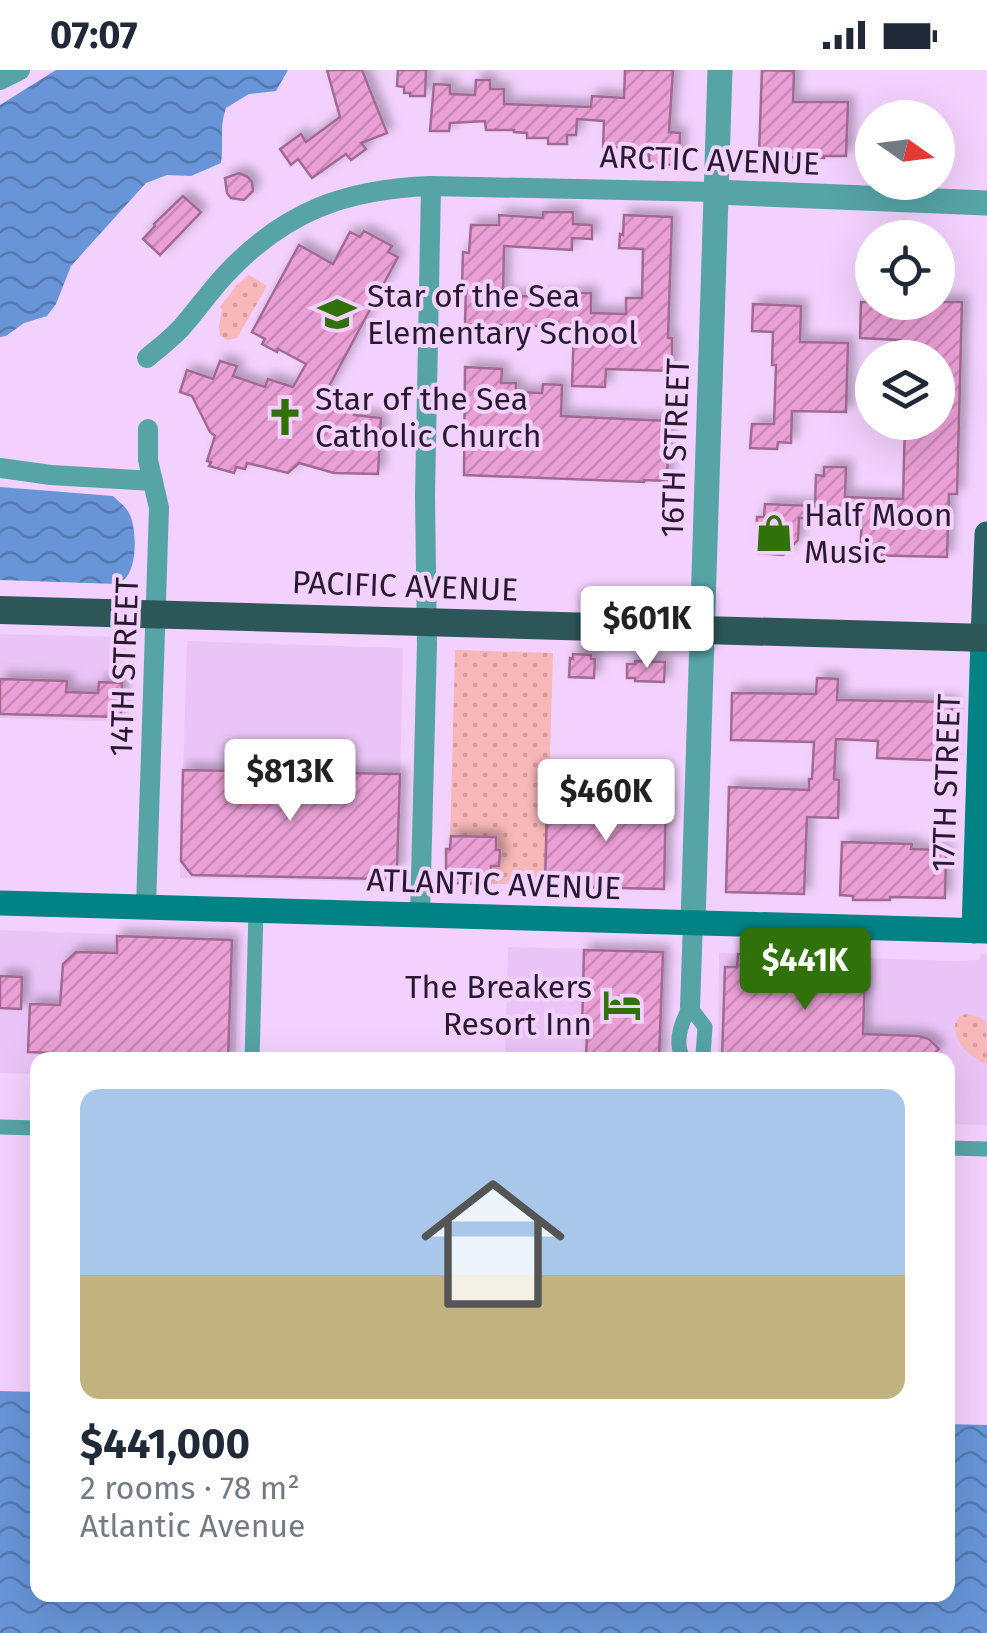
<!DOCTYPE html>
<html lang="en">
<head>
<meta charset="utf-8">
<style>
  :root { --surface:#fff; --page:#f6f6f7; --text:#1f2937; --muted:#747a83; --accent:#307109 }
  body { margin:0; font-family:"Fira Sans",sans-serif; background:var(--page); color:var(--text); height:100vh; display:flex; flex-direction:column; font-size:38px; white-space:nowrap }
  * { box-sizing:border-box; margin:0 }
  p { font-size:32px; color:var(--muted) }
  .icon { flex:none; width:55px; height:55px; fill:none; stroke:currentColor; stroke-width:2; stroke-linecap:round; stroke-linejoin:round }
  .map { position:relative; flex:1; overflow:hidden }
  .side { position:absolute; left:30px; top:982px; width:925px; height:550px; display:flex; flex-direction:column; background:var(--surface); border-radius:20px; box-shadow:0 10px 40px #0002 }
  .side>* { flex:none }
  .needle { width:65px; rotate:104deg }
  .fabs { position:absolute; left:855px; top:30px; display:grid; gap:20px }
  .fabs a { display:grid; place-items:center; width:100px; height:100px; border-radius:50%; background:var(--surface); box-shadow:0 10px 40px #0002; font-size:50px }
  .price { position:absolute; translate:-50% -85px; padding:0 22px; border-radius:10px; background:#fff; color:#222; font-size:32px; line-height:65px; filter:drop-shadow(0 2px 5px #0008) }
  .price::after { content:''; position:absolute; left:50%; top:60px; width:30px; height:22px; margin-left:-15px; background:inherit; clip-path:polygon(0 0,100% 0,50% 100%) }
  .price.selected { background:var(--accent); color:#fff }
  ul { padding:0; list-style:none }
  li { display:grid; align-content:center; gap:20px; height:530px; padding:0 50px }
  li span { display:grid; place-items:center; height:310px; border-radius:20px; color:#555 }
  li>.icon { margin-inline-start:auto }
  span .icon { width:180px; height:180px; fill:#fffc; stroke-width:1 }
  li b { font-size:42px }
  .status { display:flex; justify-content:space-between; align-items:center; height:70px; padding:0 50px; background:var(--surface); direction:ltr }
  .status svg { height:28px; fill:currentColor }
  .map>svg:first-child { display:block }
  .built { fill:#eac4f6 }
  .grass { fill:url(#grass-dots) }
  .water { fill:url(#water-waves) }
  .building { fill:url(#building-hatch); stroke:#a26b93; stroke-width:2.5; filter:url(#shadow) }
  .lines { fill:none; stroke-linecap:round; stroke-linejoin:round }
  .pedestrian { stroke:#56a4a6; stroke-width:15 }
  .minor { stroke:#56a4a6; stroke-width:20 }
  .tertiary { stroke:#56a4a6; stroke-width:25 }
  .secondary { stroke:#018285; stroke-width:25 }
  .primary { stroke:#2b6364; stroke-width:25 }
  .trunk { stroke:#2c5657; stroke-width:28 }
  .labels { text-anchor:middle; stroke-width:8; stroke-linejoin:round; paint-order:stroke }
  .street-label { font-size:32px; fill:#29192e; stroke:#f3d1fe }
  .poi-label { font-size:32px; fill:#29192e; stroke:#f3d1fe; text-anchor:start }
</style>
</head>
<body>
<div class="status"><b>07:07</b><svg viewBox="0 0 49 12"><path d="M0 12V9h3v3zM5 12V6h3v6zM10 12V3h3v9zM15 12V0h3v12zM26 1h20v11H26zM47 4h2v5h-2z"/></svg></div>
<div class="map">
<svg width="987" height="1563" viewBox="0 0 987 1563">
  <defs>
    <pattern id="grass-dots" width="8" height="8" patternUnits="userSpaceOnUse" patternTransform="scale(2.5)"><rect width="8" height="8" fill="#f8b7b8"/><path d="M2 2h.1M6 6h.1" fill="none" stroke="#d59d9e" stroke-width="1.8" stroke-linecap="round"/></pattern>
    <pattern id="water-waves" width="16" height="10" patternUnits="userSpaceOnUse" patternTransform="scale(2.5)"><rect width="16" height="10" fill="#6795d8"/><path d="M0 5q4-4 8 0t8 0" fill="none" stroke="#5579b0"/></pattern>
    <pattern id="building-hatch" width="6" height="6" patternUnits="userSpaceOnUse" patternTransform="scale(2.5)"><rect width="6" height="6" fill="#ea9fd5"/><path d="M-1 1l2-2M0 6l6-6M5 7l2-2" fill="none" stroke="#c988b7"/></pattern>
    <filter id="shadow"><feDropShadow dx="6" dy="-6" stdDeviation="5" flood-color="#0004"/></filter>
  </defs>
  <rect width="100%" height="100%" fill="#f3d1fe"/>
  <g class="built">
    <path d="M0 564 127 567 125 652 0 648Z"/>
    <path d="M187 571 403 578 398 812 180 808Z"/>
    <path d="M0 860 238 869 236 990H38L37 1004 0 1003Z"/>
    <path d="M508 877 666 881 662 990H505Z"/>
    <path d="M719 883 956 891 978 890 982 884H987V1055L948 1054V990H718Z"/>
  </g>
  <g class="grass">
    <path d="M249 205 267 216 237 268 228 270 220 266 219 257 222 239 220 237 237 215Z"/>
    <path d="M455 580 553 583 546 815 449 812Z"/>
    <path d="M966 944 979 947 986 952 987 995C970 985 955 976 955 954L960 946Z"/>
  </g>
  <g class="water">
    <path d="M56 0H288L276 21 249 24 226 38C219 58 224 71 221 93L191 106 167 105 146 113 71 196 56 234 47 246 24 253 6 266 0 267V35Z"/>
    <path d="M0 417 113 426C119 432 126 436 130 445 136 459 137 489 129 503 126 509 123 510 117 514L0 510Z"/>
    <path d="M0 1321 37 1322 38 1525H948V1354L987 1355V1563H0Z"/>
  </g>
  <g class="building">
    <path d="M327 0H362L387 63 361 73 366 79 351 90 346 84 312 108 298 89 291 95 280 79 301 64 306 72 340 47Z"/>
    <path d="M398 0H426L425 26H410V23H404V17L397 16Z"/>
    <path d="M625 0H673L669 62 680 63 679 95 650 94 648 81H641V78L603 77 604 51 577 49 576 65H567V74H548V68H527V63L514 62V60H486L485 51 450 53 449 61H430L434 14 450 15V24L475 25 476 10H490V19H504V34L591 37 592 26 624 28Z"/>
    <path d="M762 0 794 1 793 32H848L846 86H824V88L786 87 783 99 765 98V85H759Z"/>
    <path d="M239 103 248 107 252 112 253 121 244 130 231 128 227 123 225 108Z"/>
    <path d="M183 126 201 142 160 185 143 169 155 156 154 154Z"/>
    <path d="M543 142H573V154L592 155V169L572 168V180L504 176 503 226 575 227V223H591V243L626 244V228H642L643 179 619 178 620 164 623 165 624 145 672 147 668 268H672V301L606 299 605 317 572 316 574 257 465 254 466 217H462L463 182 469 183 471 155H499V145L543 148Z"/>
    <path d="M364 161 392 176 388 182 398 187 319 335 355 336 354 345 381 348 378 404 334 403 299 393 288 403 247 393 245 399 236 397 234 403 209 396 211 392 207 391 215 366 210 362 192 326 180 322 187 300 213 309 220 291 237 296 233 306 265 317 268 309 293 317 306 294 278 279 277 282 262 274 265 269 252 262 299 175 333 194 350 162 360 167Z"/>
    <path d="M861 232H962L957 424H949L947 487 860 485 862 448H799L798 470 783 485 758 483 759 477H756L757 447H764L765 434 815 436 816 405 824 406V397H846L845 427 903 429 905 352H938V288H899V270L860 268Z"/>
    <path d="M753 234 801 236 800 272 848 273 846 342 792 341 791 373 778 372 777 379 750 378 752 354H774L776 295H772L773 262 752 261Z"/>
    <path d="M465 297 502 299 501 313H516V322L542 323 543 314 562 315 561 346 669 351 667 411 644 410V412L464 405Z"/>
    <path d="M573 584 591 585V589H595L594 608 569 607 570 588 573 589Z"/>
    <path d="M635 591 665 592 664 612 635 611V608H627V594H635Z"/>
    <path d="M817 608 838 609 837 630 952 632 951 691 877 688 878 671 836 669 834 709 839 710 838 748 807 747 804 824 726 822 729 717 809 720V709H812L814 672 731 670 732 623 816 624Z"/>
    <path d="M0 609 67 611 66 622 98 623 99 612 122 613 121 647 0 644Z"/>
    <path d="M183 700 400 704 397 798 386 809 192 805 181 791Z"/>
    <path d="M540 722 571 723V742L620 743V724L666 726 664 819 571 817 545 814 547 739H539Z"/>
    <path d="M451 766 496 767V780H500L499 796H491L490 814 446 813V779H450Z"/>
    <path d="M842 772 912 774 911 779 946 780 945 828 890 827V830H853V826L840 825Z"/>
    <path d="M117 866 232 870 228 990 28 982 30 934 60 935 63 894 76 882 117 883Z"/>
    <path d="M584 880 663 882 659 990H586L587 963H582Z"/>
    <path d="M738 884 861 890V900H865L863 964 919 966 929 969 939 979 927 990H722L725 897H737Z"/>
    <path d="M0 906 22 907 21 939 0 938Z"/>
  </g>
  <g class="lines">
    <g class="pedestrian">
      <path d="M252 990 256 840"/>
      <path d="M684 990C673 973 681 953 690 937L705 957 703 985 699 990"/>
      <path d="M0 1057 38 1058"/>
      <path d="M948 1078 987 1079"/>
    </g>
    <g class="minor">
      <path d="M0 10 20 0"/>
      <path d="M147 288C159 278 171 269 182 257 197 240 210 221 226 204 285 141 346 119 431 116L716 122"/>
      <path d="M0 398 51 405 153 411"/>
      <path d="M146 837 159 438 148 390V359"/>
      <path d="M420 845 427 574 425 425 431 116"/>
      <path d="M690 937 693 852"/>
    </g>
    <g class="tertiary">
      <path d="M716 122 987 133"/>
      <path d="M693 852 720 0"/>
    </g>
    <g class="secondary">
      <path d="M0 833 987 861"/>
      <path d="M974 861 983 568"/>
    </g>
    <path class="primary" d="M983 568 987 464"/>
    <path class="trunk" d="M0 540 987 568"/>
  </g>
  <defs>
    <g id="school-bare" transform="scale(3)"><path d="M0-5L7-2L0 1L-7-2ZM-4 1L0 2.5L4 1V4Q0 6-4 4Z" fill="#307109" stroke="#f3d1fe" stroke-width="2.5" paint-order="stroke"/></g>
    <g id="church-bare" transform="scale(3)"><path d="M-1.2-6h2.4v3.5h3.3v2.4h-3.3V6h-2.4V-.1h-3.3v-2.4h3.3Z" fill="#307109" stroke="#f3d1fe" stroke-width="2.5" paint-order="stroke"/></g>
    <g id="shop-bare" transform="scale(3)"><path d="M-5-2.5h2.3a2.7 3.5 0 0 1 5.4 0H5L5.5 6h-11ZM-1.5-2.5h3a1.5 2.3 0 0 0-3 0Z" fill="#307109" stroke="#f3d1fe" stroke-width="2.5" paint-order="stroke"/></g>
    <g id="hotel-bare" transform="scale(3)"><path d="M-6-4.5h1.5V1H6V5H4.5V3h-9V5H-6ZM-4 0a1.8 1.8 0 1 1 3.6 0ZM.5 0V-2.5h3Q6-2.5 6 0Z" fill="#307109" stroke="#f3d1fe" stroke-width="2.5" paint-order="stroke"/></g>
  </defs>
  <g fill-rule="evenodd">
    <use href="#school-bare" x="337" y="244"/>
    <use href="#church-bare" x="285" y="347"/>
    <use href="#shop-bare" x="774" y="463"/>
    <use href="#hotel-bare" x="622" y="935"/>
  </g>
  <g class="labels">
    <g class="street-label">
      <text transform="translate(710 90) rotate(2)" y="11">ARCTIC AVENUE</text>
      <text transform="translate(675 378) rotate(-88)" y="11">16TH STREET</text>
      <text transform="translate(405 516) rotate(2)" y="11">PACIFIC AVENUE</text>
      <text transform="translate(124 597) rotate(-88)" y="11">14TH STREET</text>
      <text transform="translate(946 713) rotate(-88)" y="11">17TH STREET</text>
      <text transform="translate(494 814) rotate(2)" y="11">ATLANTIC AVENUE</text>
    </g>
    <g class="poi-label">
      <text x="367" y="237">Star of the Sea<tspan x="367" dy="37">Elementary School</tspan></text>
      <text x="315" y="340">Star of the Sea<tspan x="315" dy="37">Catholic Church</tspan></text>
      <text x="804" y="456">Half Moon<tspan x="804" dy="37">Music</tspan></text>
      <text x="592" y="928" text-anchor="end">The Breakers<tspan x="592" dy="37">Resort Inn</tspan></text>
    </g>
  </g>
</svg>
<div class="fabs">
<a><svg class="needle" viewBox="-14 -14 28 28"><path d="M0-13l5 13h-10z" fill="#e53935"/><path d="M0 13l5-13h-10z" fill="#747a83"/></svg></a>
<a><svg class="icon" aria-label="locate" viewBox="0 0 24 24"><circle cx="12" cy="12" r="6"/><path d="M12 2v4M12 18v4M2 12h4M18 12h4"/></svg></a>
<a><svg class="icon" aria-label="layers" viewBox="0 0 24 24"><path d="M12 4l9 5-9 5-9-5zM3 14l9 5 9-5"/></svg></a>
</div>
<b class="price" style="left:647px;top:601px">$601K</b>
<b class="price" style="left:290px;top:754px">$813K</b>
<b class="price" style="left:606px;top:774px">$460K</b>
<b class="price selected" style="left:805px;top:943px">$441K</b>
<section class="side">
<ul>
<li><span style="background:linear-gradient(#a9c7e8 60%,#c2b280 0)"><svg class="icon" aria-label="home" viewBox="0 0 24 24"><path d="M3 11l9-7 9 7M6 9v11h12V9"/></svg></span><div><b>$441,000</b><p>2 rooms · 78 m²</p><p>Atlantic Avenue</p></div></li>
</ul>
</section>
</div>
</body>
</html>
